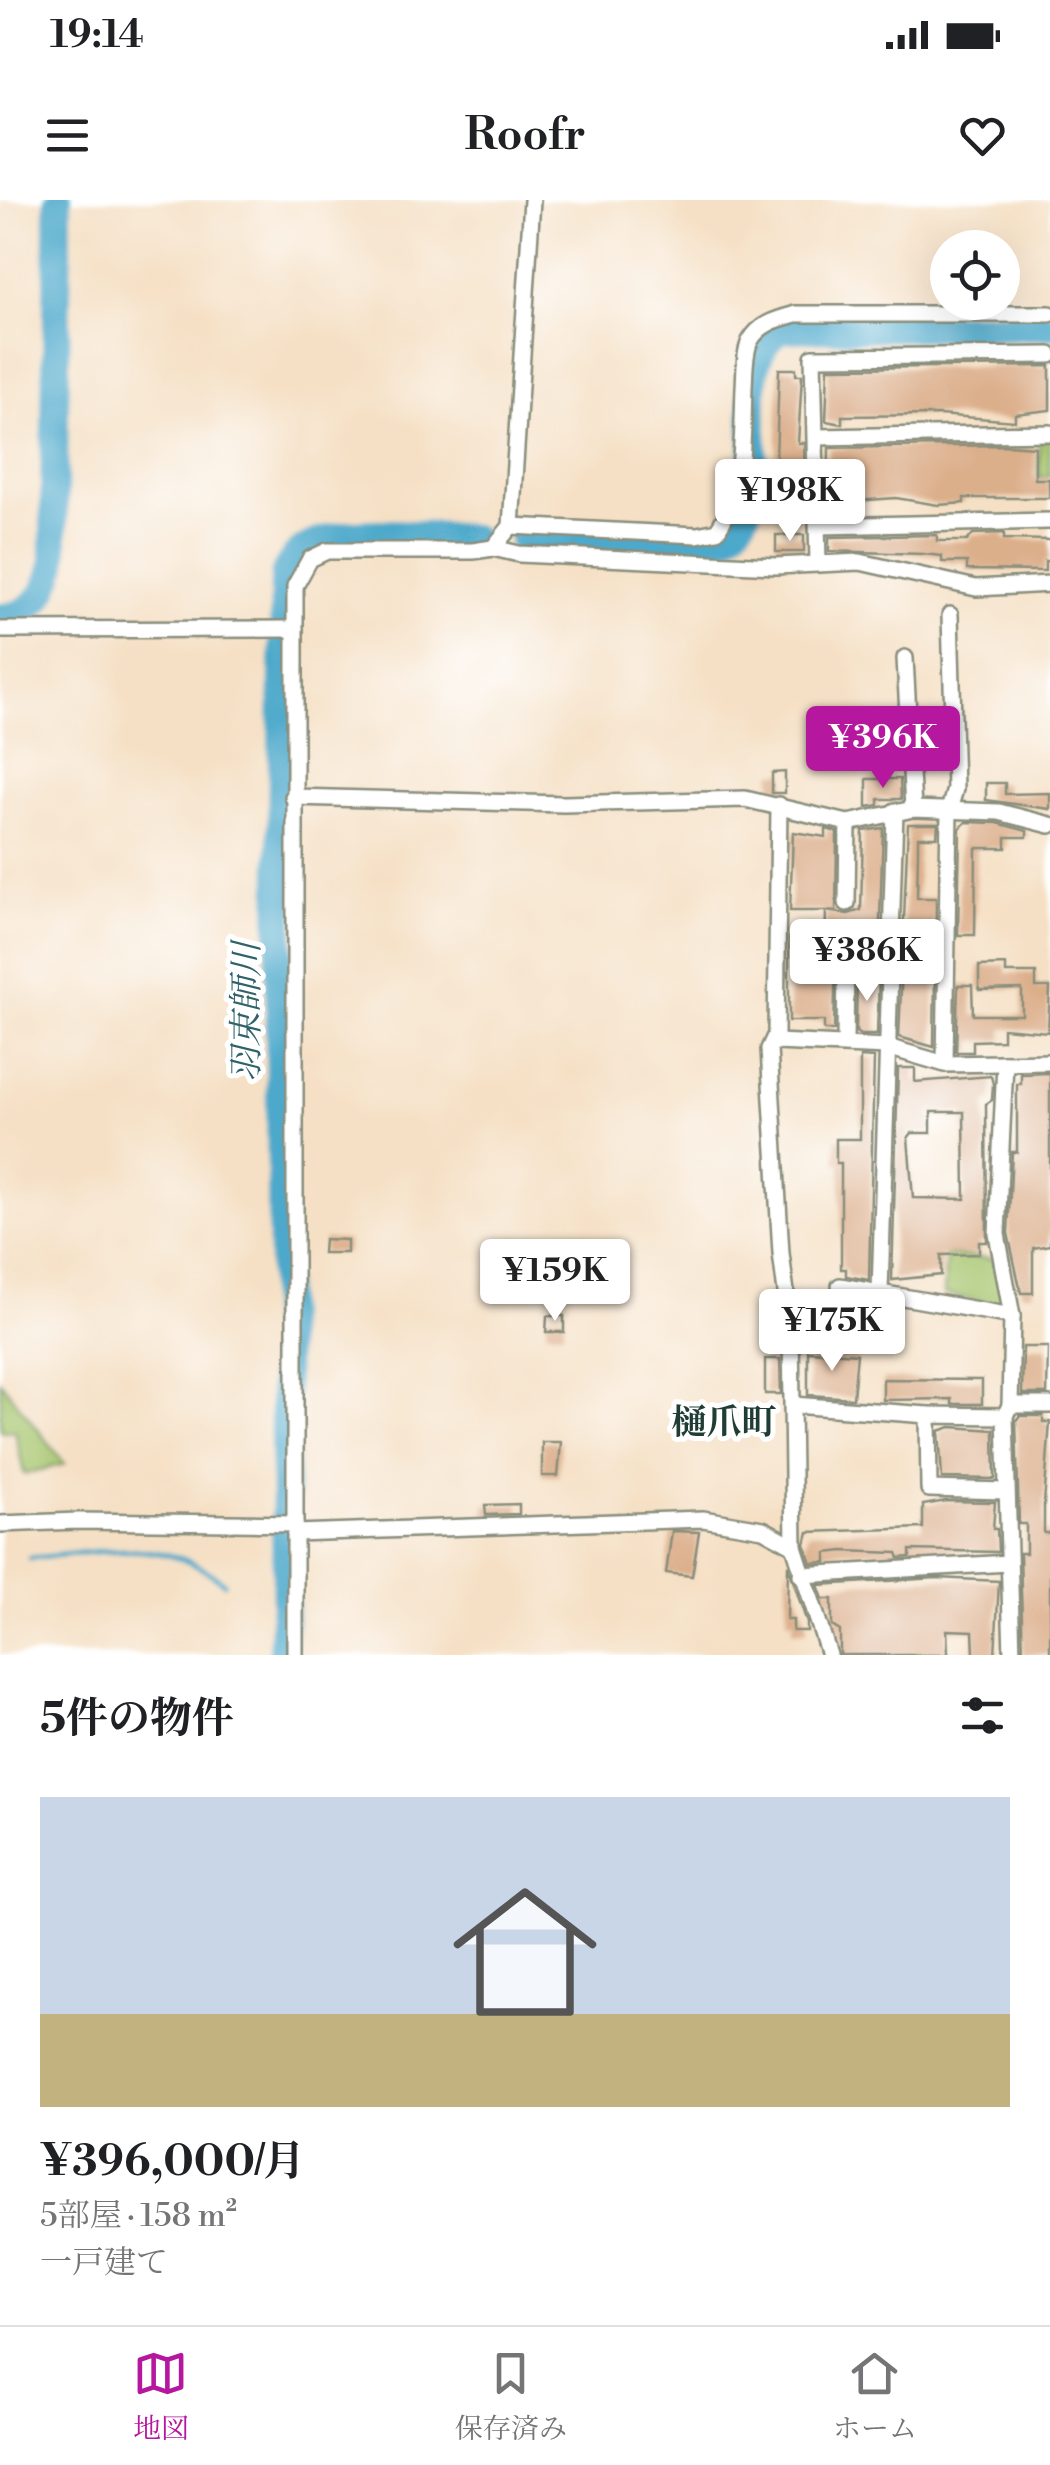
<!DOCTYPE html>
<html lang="ja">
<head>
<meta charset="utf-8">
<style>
  :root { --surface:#fff; --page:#f2f2f2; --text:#202124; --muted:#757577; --line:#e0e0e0; --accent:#b5179e }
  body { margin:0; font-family:"Libre Bodoni","Noto Serif JP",serif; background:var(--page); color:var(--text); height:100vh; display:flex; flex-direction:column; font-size:38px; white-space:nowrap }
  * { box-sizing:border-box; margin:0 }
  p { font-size:32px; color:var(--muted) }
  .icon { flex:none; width:55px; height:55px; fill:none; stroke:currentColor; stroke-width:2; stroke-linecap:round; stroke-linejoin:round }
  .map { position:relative; height:1455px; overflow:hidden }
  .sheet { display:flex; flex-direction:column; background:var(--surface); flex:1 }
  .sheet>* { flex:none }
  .fabs { position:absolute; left:930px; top:30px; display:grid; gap:20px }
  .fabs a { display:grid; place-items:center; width:90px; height:90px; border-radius:50%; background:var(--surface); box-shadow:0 10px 40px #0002; font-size:50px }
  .price { position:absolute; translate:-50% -85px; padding:0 22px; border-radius:10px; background:#fff; color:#222; font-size:32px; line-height:65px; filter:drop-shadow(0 2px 5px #0008) }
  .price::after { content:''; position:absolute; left:50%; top:60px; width:30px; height:22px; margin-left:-15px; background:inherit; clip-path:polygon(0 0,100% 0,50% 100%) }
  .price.current { background:var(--accent); color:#fff }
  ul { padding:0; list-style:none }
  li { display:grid; align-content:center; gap:20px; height:530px; padding:0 40px }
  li+li { border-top:2px solid var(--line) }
  li span { display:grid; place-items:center; height:310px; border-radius:0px; color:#555 }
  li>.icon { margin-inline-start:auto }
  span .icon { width:180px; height:180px; fill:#fffc; stroke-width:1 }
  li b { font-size:42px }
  h2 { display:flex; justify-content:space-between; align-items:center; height:120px; padding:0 40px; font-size:42px }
  .status { display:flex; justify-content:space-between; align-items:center; height:70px; padding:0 50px; background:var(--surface); direction:ltr }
  .status svg { height:28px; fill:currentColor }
  header { display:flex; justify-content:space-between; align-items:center; height:130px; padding:0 40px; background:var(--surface); font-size:45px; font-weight:600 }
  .tabs { display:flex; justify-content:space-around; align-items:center; height:140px; border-top:2px solid var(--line); background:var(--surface); font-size:28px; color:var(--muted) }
  .tabs a { display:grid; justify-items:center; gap:5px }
  .tabs .current { color:var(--accent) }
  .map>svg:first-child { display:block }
  .green { fill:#a5c46c; stroke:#628050; stroke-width:2.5 }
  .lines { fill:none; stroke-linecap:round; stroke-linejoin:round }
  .stream { stroke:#4ea9cb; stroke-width:5 }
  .river { stroke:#4ea9cb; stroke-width:28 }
  .building { fill:#dcaf8b; fill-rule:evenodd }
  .minor-casing { stroke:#8a8e7c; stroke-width:20 }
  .minor { stroke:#fff; stroke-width:15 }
  .labels { text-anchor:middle; stroke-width:10; stroke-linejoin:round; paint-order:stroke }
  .water-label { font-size:35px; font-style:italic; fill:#2f6369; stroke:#fff }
  .neighbourhood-label { font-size:35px; font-weight:bold; fill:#1f3d34; stroke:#fff }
</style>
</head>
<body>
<div class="status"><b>19:14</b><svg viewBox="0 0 49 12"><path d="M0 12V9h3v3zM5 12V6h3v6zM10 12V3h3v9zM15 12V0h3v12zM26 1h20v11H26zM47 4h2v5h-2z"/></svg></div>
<header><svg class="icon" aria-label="menu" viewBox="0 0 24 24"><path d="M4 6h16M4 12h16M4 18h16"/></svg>Roofr<svg class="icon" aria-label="heart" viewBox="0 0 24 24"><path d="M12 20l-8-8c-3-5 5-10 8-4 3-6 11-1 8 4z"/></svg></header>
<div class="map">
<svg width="1050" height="1455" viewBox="0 0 1050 1455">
  <rect width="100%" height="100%" fill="#fff"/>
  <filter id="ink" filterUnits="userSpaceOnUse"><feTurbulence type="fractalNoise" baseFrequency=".01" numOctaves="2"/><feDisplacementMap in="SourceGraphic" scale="20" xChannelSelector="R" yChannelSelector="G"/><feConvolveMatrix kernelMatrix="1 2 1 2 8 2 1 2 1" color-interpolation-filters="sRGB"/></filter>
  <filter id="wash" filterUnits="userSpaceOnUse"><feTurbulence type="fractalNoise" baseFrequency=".0048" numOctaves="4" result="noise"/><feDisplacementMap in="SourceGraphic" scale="40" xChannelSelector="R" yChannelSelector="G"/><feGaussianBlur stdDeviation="2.25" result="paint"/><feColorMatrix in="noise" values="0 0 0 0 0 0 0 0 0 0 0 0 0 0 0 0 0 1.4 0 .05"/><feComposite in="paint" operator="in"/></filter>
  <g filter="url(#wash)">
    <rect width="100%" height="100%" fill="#f5e0c5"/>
    <g class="green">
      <path d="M1039 239H1050V276L1039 277Z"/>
      <path d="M946 1055 995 1059 1003 1098 996 1105 944 1094Z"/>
      <path d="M0 1181 65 1264 24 1274 15 1231H1Z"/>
    </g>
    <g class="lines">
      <path class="stream" d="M30 1358C102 1353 164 1334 224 1383"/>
      <g class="river">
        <path d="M523 340 700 346C805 328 710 168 783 129L1050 126"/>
        <path d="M0 417C32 417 48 392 54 364 53 242 58 122 58 0"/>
        <path d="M282 1455 286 1386 279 824 284 376C303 314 421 337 473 338"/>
      </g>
    </g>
    <g id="blocks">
      <g class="building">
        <path d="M1050 166V210L1015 214V221L939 215 842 216V224L826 221 828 168Z"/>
        <path d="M779 169H796V175H802L798 243H804L805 292H775Z"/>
        <path d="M1006 245 1035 247V279H1049V298H964V303L938 305 896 298 828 303 829 248Z"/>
        <path d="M1004 333V339L1050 340V361H1045V371L967 370V362H942V356L923 354 829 351V337L937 335V341H967L973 334Z"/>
        <rect x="776" y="335" width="28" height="17"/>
        <path d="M785 572V593H772V573Z"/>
        <path d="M867 579H900L901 599H879V605L867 607Z"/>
        <path d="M986 583H1005V594L1050 593V609L986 600Z"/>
        <path d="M997 623 1027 631V637H1006V648H976L975 735H958L960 628 966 622Z"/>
        <path d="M908 624H938L937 637H918V651L917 698H936L934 847 899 837Z"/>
        <path d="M883 628 879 749 845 750 836 756 834 830H824V821H789V737H800V745H825L826 711 848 714 861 710 863 631Z"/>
        <path d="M826 629 837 632 836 711H790L793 632 826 637Z"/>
        <path d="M1006 765V773H1036V787H1050L1048 832 1003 828V840L973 841V852H956L958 785H972L973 815H1022V789L979 790V766Z"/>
        <path d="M874 772H879L877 835H860L856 832 857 775Z"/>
        <path d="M860 857 874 858 869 1080 846 1076V1069H841V963H836V939H860Z"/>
        <path d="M898 868H915V882L991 876 993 884 992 900 986 904 987 1042H979V1054L941 1055V1075L892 1080ZM931 912H964L965 999 913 998 908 938 912 933H931Z"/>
        <path d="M1050 873V1045L1033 1048V1093H1021L1008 1033 1012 952H1017V884H1021V874Z"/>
        <path d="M324 1039 347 1040V1053H323Z"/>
        <path d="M547 1116H564V1132H546Z"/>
        <path d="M1023 1147H1048L1047 1194H1022Z"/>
        <path d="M808 1151 857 1154 853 1198 808 1195Z"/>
        <path d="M765 1159H780L781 1194H765Z"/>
        <path d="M883 1179 982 1180V1204H952V1199L883 1200Z"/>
        <path d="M1020 1216H1043V1222H1050L1044 1304V1333H1050V1455H1023L1020 1353H1026V1324H1019L1016 1220Z"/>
        <path d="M951 1227 994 1230 995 1279 942 1278 939 1231Z"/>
        <path d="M542 1242H561L558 1276H542Z"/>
        <path d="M946 1301 995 1302 993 1329H997L998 1352 910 1350V1357L899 1358 897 1353 843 1351 826 1353V1362L811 1363 805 1344 808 1332 923 1328V1305Z"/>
        <path d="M519 1304V1314L486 1315 485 1305Z"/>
        <path d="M672 1331 699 1332 692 1376 666 1373Z"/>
        <path d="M788 1365 807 1423V1431H793V1420H787Z"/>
        <path d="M937 1378 999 1381 995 1455H974L973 1431 947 1430 948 1455H840V1431L832 1426V1399H823L818 1385Z"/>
      </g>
    </g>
  </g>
  <g filter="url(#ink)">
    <use href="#blocks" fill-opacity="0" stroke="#8a8e7c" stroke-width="2.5"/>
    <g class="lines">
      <g class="minor-casing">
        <g id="minor">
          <path d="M816 237 1050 233"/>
          <path d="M511 326 697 335 717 331C746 287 742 238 744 187 745 173 744 154 750 141 760 123 778 119 796 114H1050"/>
          <path d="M818 326 1050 321"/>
          <path d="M493 348 519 354 776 366 860 362 976 388 1050 384"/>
          <path d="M818 363 813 157 1050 155"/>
          <path d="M0 430 292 429"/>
          <path d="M905 458 913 609"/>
          <path d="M293 597 564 604 745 599 848 623 913 609 999 612 1050 625"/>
          <path d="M779 605 776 834 769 849 781 1053 791 1132 794 1346 829 1455"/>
          <path d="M847 703 848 623"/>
          <path d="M776 842 887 847 945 864 1050 862"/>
          <path d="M845 843 846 761 893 760"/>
          <path d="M1005 863 997 1034 1012 1116 1010 1205 1005 1216 1012 1455"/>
          <path d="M945 864 949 610 955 589 950 415"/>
          <path d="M840 1086 1012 1116"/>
          <path d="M880 1092 895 611"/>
          <path d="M793 1205 928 1215"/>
          <path d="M1010 1205H1050"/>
          <path d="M1005 1216 928 1215 929 1289 1005 1291"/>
          <path d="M0 1324 78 1321 295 1324"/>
          <path d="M295 1333 703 1319 763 1329 794 1346"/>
          <path d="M801 1375 1009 1363"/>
          <path d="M295 1455V386L310 359 327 351H473L493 348 511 326 532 0"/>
        </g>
      </g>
      <use href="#minor" class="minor"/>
    </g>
  </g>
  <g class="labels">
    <g class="water-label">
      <text transform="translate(246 812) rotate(-90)" y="12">羽束師川</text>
    </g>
    <g class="neighbourhood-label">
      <text x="724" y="1234">樋爪町</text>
    </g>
  </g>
</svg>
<div class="fabs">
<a><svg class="icon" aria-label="locate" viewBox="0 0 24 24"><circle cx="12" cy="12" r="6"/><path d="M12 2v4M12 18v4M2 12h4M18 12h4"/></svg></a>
</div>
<b class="price" style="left:790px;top:344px">¥198K</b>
<b class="price current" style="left:883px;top:591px">¥396K</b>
<b class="price" style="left:867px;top:804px">¥386K</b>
<b class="price" style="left:555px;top:1124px">¥159K</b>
<b class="price" style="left:832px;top:1174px">¥175K</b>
</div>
<section class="sheet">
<h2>5件の物件<svg class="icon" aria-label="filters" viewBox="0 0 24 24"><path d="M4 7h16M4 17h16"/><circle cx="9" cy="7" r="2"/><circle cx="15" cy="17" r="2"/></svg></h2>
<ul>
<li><span style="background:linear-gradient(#c9d6e8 70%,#c2b280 0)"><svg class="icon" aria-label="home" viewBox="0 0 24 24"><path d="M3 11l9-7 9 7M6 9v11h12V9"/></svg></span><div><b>¥396,000/月</b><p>5部屋 · 158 m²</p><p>一戸建て</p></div></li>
</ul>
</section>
<nav class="tabs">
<a class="current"><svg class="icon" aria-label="map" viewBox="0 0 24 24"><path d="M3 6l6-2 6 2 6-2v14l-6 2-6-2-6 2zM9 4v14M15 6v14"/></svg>地図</a>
<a><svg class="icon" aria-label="saved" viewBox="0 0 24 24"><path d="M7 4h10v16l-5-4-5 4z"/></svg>保存済み</a>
<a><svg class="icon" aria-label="home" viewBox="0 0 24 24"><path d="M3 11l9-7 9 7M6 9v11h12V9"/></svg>ホーム</a>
</nav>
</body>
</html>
